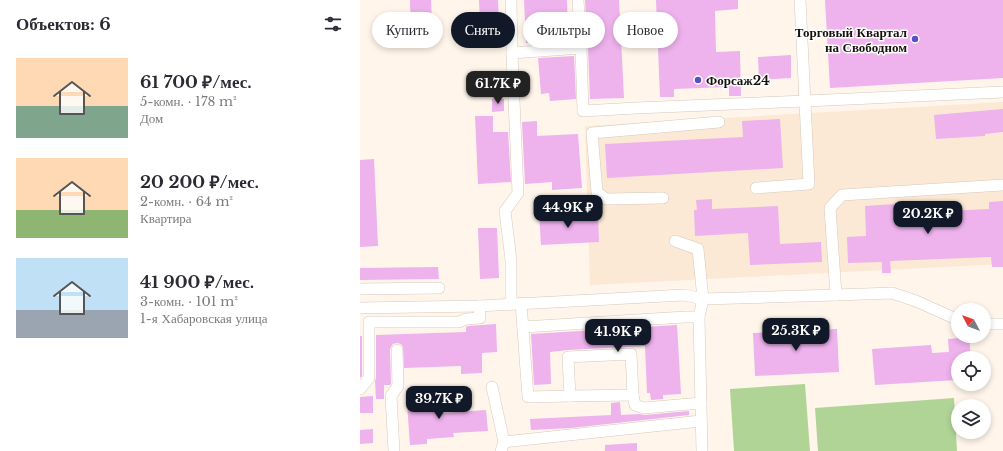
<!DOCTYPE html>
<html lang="ru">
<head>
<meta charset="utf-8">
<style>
  :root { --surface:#fff; --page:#f2f2f3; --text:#2b2b33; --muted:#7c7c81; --accent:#111827 }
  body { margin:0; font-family:"Libre Baskerville",serif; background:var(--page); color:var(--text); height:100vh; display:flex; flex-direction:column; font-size:15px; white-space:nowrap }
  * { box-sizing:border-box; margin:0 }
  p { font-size:13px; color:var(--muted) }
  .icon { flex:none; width:22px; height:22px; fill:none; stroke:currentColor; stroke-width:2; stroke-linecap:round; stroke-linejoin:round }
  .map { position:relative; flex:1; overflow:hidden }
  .drawer { display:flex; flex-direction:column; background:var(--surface); width:360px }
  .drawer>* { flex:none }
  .guide { position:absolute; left:12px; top:12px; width:380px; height:36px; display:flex; gap:8px }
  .needle { width:26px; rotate:311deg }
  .tools { position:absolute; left:591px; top:303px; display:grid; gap:8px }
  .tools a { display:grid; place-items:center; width:40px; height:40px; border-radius:50%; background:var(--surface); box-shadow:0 2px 6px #0003; font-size:20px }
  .price { position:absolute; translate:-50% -34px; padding:0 9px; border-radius:8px; background:var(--accent); color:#fff; font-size:13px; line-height:26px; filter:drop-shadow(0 1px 2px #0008) }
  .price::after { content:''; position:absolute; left:50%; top:24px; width:12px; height:9px; margin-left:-6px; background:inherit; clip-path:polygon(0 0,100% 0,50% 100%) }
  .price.selected { background:#222; color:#fff }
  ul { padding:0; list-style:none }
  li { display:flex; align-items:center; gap:12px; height:100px; padding:0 16px }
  li span { display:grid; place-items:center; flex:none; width:112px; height:80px; border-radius:0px; color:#555 }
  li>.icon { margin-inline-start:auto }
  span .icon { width:48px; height:48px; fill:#fffc; stroke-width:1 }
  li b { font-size:17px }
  h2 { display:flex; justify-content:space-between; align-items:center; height:48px; padding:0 16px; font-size:17px }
  .tag { padding:0 14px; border-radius:18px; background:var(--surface); box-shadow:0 2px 6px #0003; font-size:14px; line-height:36px }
  .tag.selected { background:var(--accent); color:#fff }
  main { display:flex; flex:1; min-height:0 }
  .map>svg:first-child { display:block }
  .built { fill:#fbe9d5 }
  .green { fill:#b0d496 }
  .building { fill:#eeb2ed }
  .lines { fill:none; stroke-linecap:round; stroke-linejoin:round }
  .minor-casing { stroke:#d5c9bc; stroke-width:12 }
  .minor { stroke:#fff; stroke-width:11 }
  .poi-dot { fill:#5b4fc7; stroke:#fff; stroke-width:1.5 }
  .labels { text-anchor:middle; stroke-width:3; stroke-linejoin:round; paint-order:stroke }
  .poi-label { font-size:13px; font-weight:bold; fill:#15110c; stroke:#fff; text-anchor:end }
</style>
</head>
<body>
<main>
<section class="drawer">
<h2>Объектов: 6<svg class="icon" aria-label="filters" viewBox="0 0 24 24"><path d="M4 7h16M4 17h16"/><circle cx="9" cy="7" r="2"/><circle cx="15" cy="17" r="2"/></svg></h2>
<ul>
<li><span style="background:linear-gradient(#ffd9b3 60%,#7fa58c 0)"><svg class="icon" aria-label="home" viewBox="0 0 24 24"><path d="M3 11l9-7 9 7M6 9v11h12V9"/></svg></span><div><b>61 700 ₽/мес.</b><p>5-комн. · 178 m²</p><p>Дом</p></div></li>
<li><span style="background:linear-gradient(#ffd9b3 65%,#8fb573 0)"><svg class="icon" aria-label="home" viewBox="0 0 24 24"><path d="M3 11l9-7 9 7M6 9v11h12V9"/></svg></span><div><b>20 200 ₽/мес.</b><p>2-комн. · 64 m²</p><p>Квартира</p></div></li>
<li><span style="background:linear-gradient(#bfe0f5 65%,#9aa5b1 0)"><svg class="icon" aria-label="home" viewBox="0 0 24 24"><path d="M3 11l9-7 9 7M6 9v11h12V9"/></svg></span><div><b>41 900 ₽/мес.</b><p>3-комн. · 101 m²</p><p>1-я Хабаровская улица</p></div></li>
</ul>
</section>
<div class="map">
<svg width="643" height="451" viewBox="0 0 643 451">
  <rect width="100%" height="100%" fill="#fff5ea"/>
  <path class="built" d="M643 102V264L230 285 225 126Z"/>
  <g class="green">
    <path d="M445 384 450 451H374L370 389Z"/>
    <path d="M594 398 597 451H458L455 408Z"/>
  </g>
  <g class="building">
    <path d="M50 0H71L73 40 51 41Z"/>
    <path d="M119 0H138L139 21 120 22Z"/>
    <path d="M164 0H207L208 42 177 44V43H166Z"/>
    <path d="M225 0H259L264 98 230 99 228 48Z"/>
    <path d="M296 0H378V9L355 11 356 52 380 51 381 96H369V87L314 89V97H300Z"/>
    <path d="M465 0H643V78L470 88Z"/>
    <path d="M431 55V78L399 80 398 57Z"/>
    <path d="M214 56 216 99 190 101 189 93 181 94 178 58Z"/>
    <path d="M132 99H144V111L132 112Z"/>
    <path d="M643 109V132L625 134V136L576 139 574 115Z"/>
    <path d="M115 116H133V132H148L151 182 118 184Z"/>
    <path d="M420 119 423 168 247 178 245 144 383 137 382 121Z"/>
    <path d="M177 121V136L218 134 222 188 192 190V182L165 184 162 122Z"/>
    <path d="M14 159 18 246 0 247V160Z"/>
    <path d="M352 199V209L418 206 420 244 461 242 462 262 390 265 388 233 335 236 334 210H337L336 200Z"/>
    <path d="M643 201V267H632L631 257 530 261 531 273H522V262L488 263 487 237 506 236 505 206 565 202 566 212 629 209V202Z"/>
    <path d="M201 212 202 218 238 216 239 242 181 245 179 213Z"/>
    <path d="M118 228H137L139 278 120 279Z"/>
    <path d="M78 267 79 279 0 280V268Z"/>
    <path d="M136 324 137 352 122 353V373L101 374V366L44 368 43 347 41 344 37 343 33 344 31 347 30 350 31 384 30 385H24V399H16L15 381 16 378V335L106 332V327L108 326Z"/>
    <path d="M317 325 321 394 303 395V399L291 400 290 393H287L285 346 208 350 190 352 191 384 174 385 171 334Z"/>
    <path d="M477 329 479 372 395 376 393 333Z"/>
    <path d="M0 336H2V376L0 378Z"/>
    <path d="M609 337 611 358H598V361H596L597 380 515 385 512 349 571 345 572 353 589 352 588 339Z"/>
    <path d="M67 388 68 406 83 405V413L126 410 128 431 93 433 94 437 67 439V444L50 445 46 390Z"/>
    <path d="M13 396V413H0V397Z"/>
    <path d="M260 402 261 415 279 414 285 415 329 411V415L211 428 171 430 170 419 251 415V403Z"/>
    <path d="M13 429V443L0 444V430Z"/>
    <path d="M277 443V451H245V445Z"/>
  </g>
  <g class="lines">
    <g class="minor-casing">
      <g id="minor">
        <path d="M151 0 152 53"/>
        <path d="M218 0 221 48"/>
        <path d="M396 188 449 184 440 0"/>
        <path d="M303 198 246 199 237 192 232 133 359 122"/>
        <path d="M315 241 338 249 343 299 339 317 342 451"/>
        <path d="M0 289 79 288"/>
        <path d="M476 295 470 208 482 195 643 185"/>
        <path d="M161 303 168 397 210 396 208 357 271 354 273 395 275 405 284 408 341 403"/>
        <path d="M151 304V260L145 211 158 193 152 53 221 48 223 111 276 108 446 101 643 92"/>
        <path d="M0 308 119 306 324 295 343 299 476 295 532 293 556 301 594 318 598 319"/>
        <path d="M624 324H643"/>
        <path d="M163 327 325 317H339"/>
        <path d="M132 387 144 442 141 451"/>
        <path d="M0 389 9 378V322H99L106 319 120 318 119 306"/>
        <path d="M210 396 273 395"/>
        <path d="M144 442 341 421"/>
        <path d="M34 451 31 396 38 386 37 350"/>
      </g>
    </g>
    <use href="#minor" class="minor"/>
  </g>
  <g class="poi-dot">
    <circle cx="555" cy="39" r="4"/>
    <circle cx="338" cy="80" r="4"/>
  </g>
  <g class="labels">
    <g class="poi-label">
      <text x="547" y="37">Торговый Квартал<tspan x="547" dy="15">на Свободном</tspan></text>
      <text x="346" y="85" text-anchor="start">Форсаж24</text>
    </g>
  </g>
</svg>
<div class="tools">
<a><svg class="needle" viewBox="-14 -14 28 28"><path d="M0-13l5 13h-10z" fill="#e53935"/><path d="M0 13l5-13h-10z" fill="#7c7c81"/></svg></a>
<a><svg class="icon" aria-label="locate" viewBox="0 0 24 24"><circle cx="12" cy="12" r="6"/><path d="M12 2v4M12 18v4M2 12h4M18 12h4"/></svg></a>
<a><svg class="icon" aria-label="layers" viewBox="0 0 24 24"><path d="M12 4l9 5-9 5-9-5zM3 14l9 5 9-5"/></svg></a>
</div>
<b class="price selected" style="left:138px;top:105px">61.7K ₽</b>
<b class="price" style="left:208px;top:229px">44.9K ₽</b>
<b class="price" style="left:568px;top:235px">20.2K ₽</b>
<b class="price" style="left:436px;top:352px">25.3K ₽</b>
<b class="price" style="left:258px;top:353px">41.9K ₽</b>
<b class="price" style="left:79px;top:420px">39.7K ₽</b>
<div class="guide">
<a class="tag">Купить</a>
<a class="tag selected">Снять</a>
<a class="tag">Фильтры</a>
<a class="tag">Новое</a>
</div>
</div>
</main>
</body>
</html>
